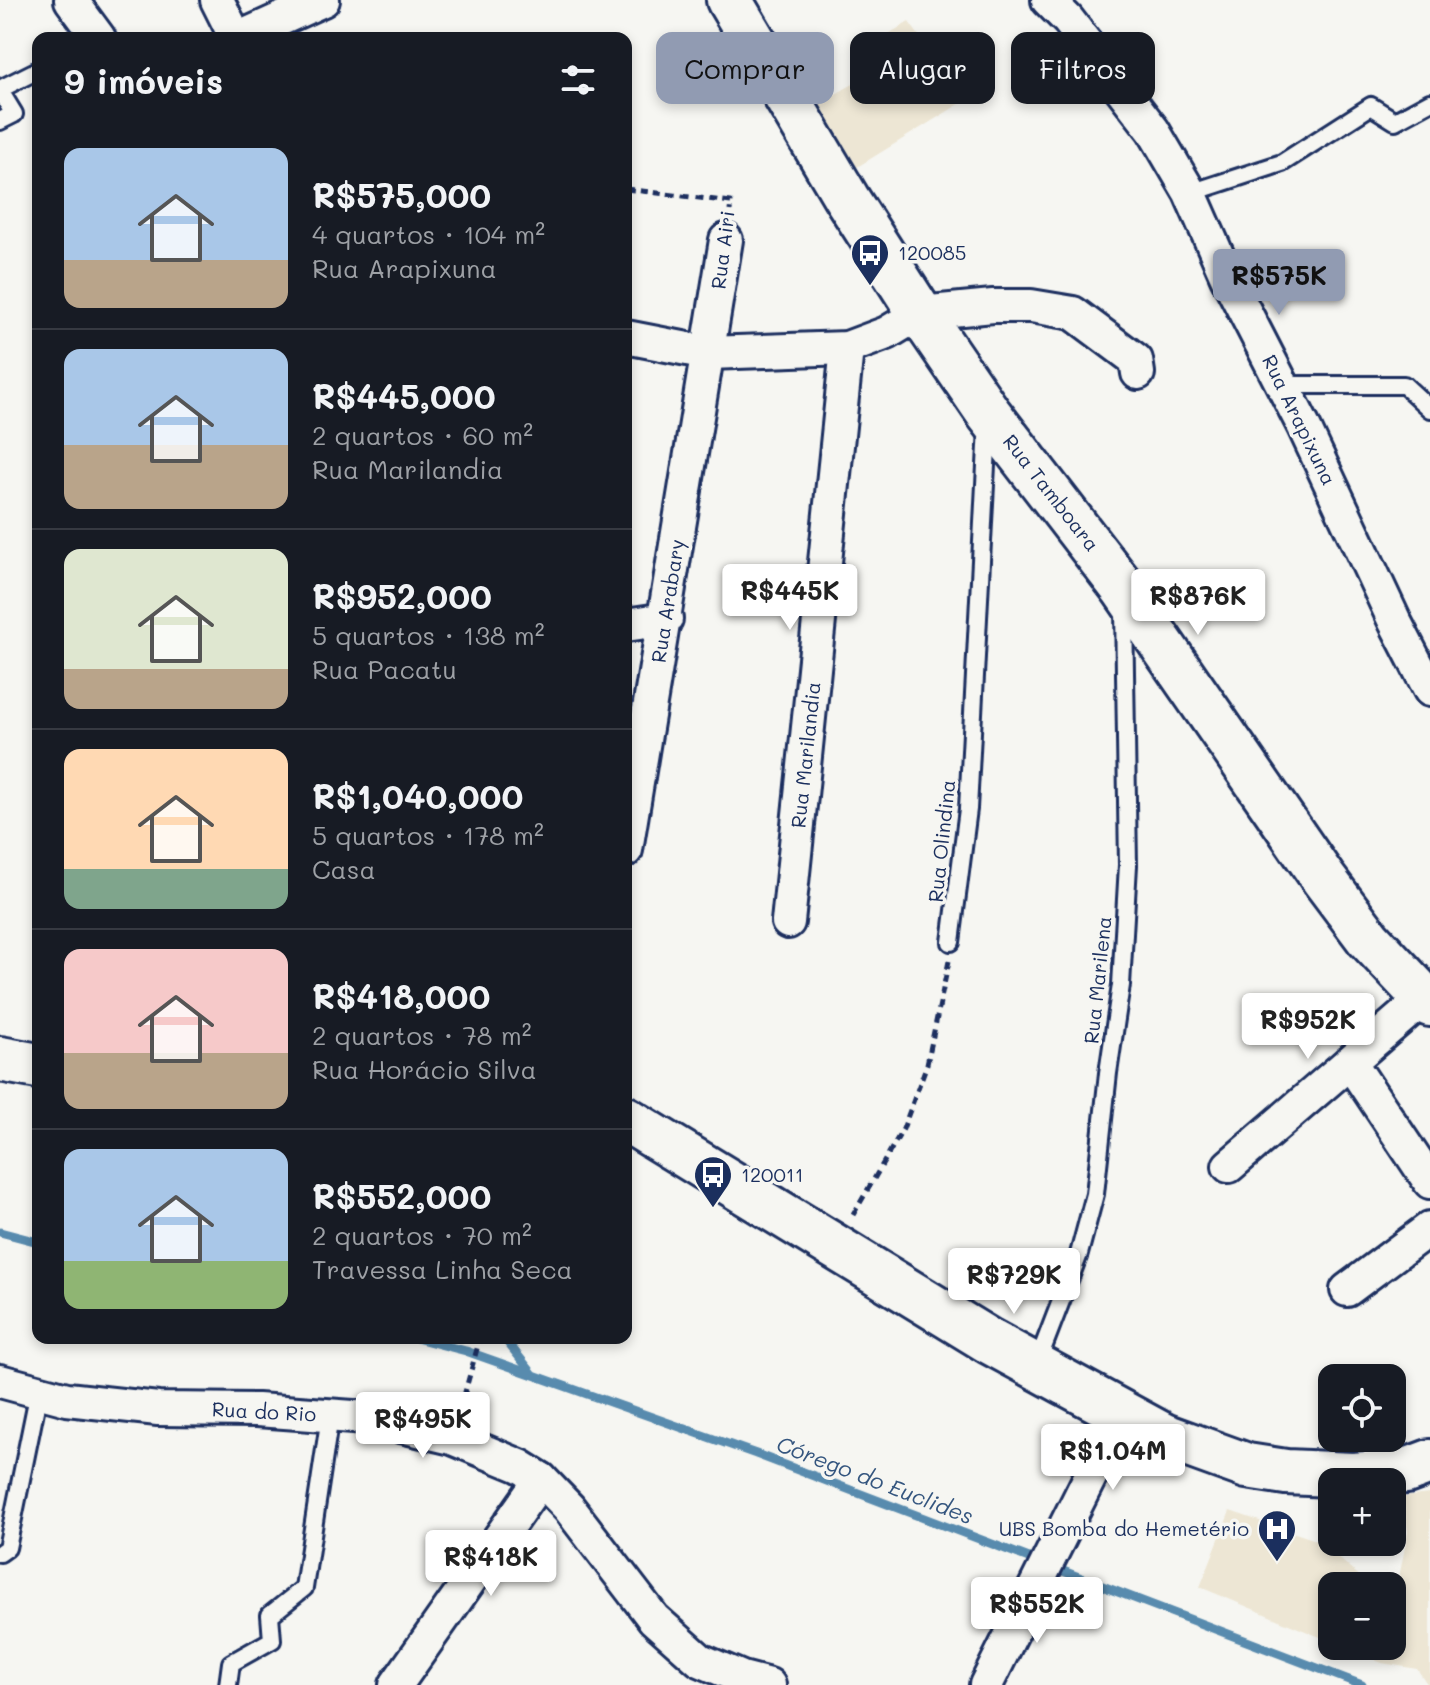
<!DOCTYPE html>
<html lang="pt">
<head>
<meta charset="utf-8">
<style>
  :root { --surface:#171b24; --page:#20242c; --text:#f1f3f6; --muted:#9ea1a6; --line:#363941; --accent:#919bb2 }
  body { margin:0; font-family:Mali,sans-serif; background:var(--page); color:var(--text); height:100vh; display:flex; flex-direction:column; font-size:30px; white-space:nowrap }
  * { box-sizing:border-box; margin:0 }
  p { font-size:26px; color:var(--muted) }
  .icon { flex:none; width:44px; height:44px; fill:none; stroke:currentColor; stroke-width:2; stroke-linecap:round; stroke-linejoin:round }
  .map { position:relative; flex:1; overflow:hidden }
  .panel { position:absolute; left:32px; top:32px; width:600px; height:1312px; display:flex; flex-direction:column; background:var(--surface); border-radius:16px; box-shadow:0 4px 12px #0003 }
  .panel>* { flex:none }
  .hud { position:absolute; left:656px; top:32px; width:654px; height:72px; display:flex; gap:16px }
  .controls { position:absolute; left:1318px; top:1364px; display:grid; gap:16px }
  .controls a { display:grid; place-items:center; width:88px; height:88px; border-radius:16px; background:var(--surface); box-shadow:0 4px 12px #0003; font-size:40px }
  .price { position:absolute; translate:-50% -68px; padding:0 18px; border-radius:8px; background:#fff; color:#222; font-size:26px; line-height:52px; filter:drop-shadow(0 2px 4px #0008) }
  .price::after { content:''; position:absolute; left:50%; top:48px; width:24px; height:18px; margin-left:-12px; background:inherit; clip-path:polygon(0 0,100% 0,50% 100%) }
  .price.active { background:var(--accent); color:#111 }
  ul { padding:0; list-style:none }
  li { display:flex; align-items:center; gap:24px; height:200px; padding:0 32px }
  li+li { border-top:2px solid var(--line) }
  li span { display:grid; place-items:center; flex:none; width:224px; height:160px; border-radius:16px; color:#555 }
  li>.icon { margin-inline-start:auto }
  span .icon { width:96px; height:96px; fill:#fffc; stroke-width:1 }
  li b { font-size:34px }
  h2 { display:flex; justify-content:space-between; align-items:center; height:96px; padding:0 32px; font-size:34px }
  .chip { padding:0 28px; border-radius:16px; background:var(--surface); box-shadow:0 4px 12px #0003; font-size:28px; line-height:72px }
  .chip.active { background:var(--accent); color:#111 }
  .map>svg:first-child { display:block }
  .built { fill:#ede6d4 }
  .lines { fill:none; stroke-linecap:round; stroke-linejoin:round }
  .stream { stroke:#598bae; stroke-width:9 }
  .lane-casing { stroke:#1b2f5e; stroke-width:22 }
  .street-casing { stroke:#1b2f5e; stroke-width:38 }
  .secondary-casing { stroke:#1b2f5e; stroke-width:50 }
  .path { stroke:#1b2f5e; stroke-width:5; stroke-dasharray:8 6; stroke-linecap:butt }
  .lane { stroke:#f6f6f2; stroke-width:16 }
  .street { stroke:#f6f6f2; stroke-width:32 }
  .secondary { stroke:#f6f6f2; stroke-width:44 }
  .labels { text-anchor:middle; stroke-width:7; stroke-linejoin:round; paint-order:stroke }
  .street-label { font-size:20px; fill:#1b2f5e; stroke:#f6f6f2 }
  .poi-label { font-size:20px; fill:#1b2f5e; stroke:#f6f6f2; text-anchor:start }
  .water-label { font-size:22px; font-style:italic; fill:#35567f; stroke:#f6f6f2 }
</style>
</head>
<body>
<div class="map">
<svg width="1430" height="1685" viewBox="0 0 1430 1685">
  <rect width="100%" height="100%" fill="#f6f6f2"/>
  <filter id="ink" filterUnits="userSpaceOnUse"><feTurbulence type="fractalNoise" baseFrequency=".0125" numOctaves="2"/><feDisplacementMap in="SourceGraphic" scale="16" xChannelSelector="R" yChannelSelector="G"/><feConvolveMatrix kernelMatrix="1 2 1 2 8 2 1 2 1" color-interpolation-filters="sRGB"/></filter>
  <g filter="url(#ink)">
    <g class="built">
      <path d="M909 22 966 100 849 172 809 109 878 70 864 48Z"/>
      <path d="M1430 1494V1685H1428L1417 1669 1382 1663 1342 1646H1392V1613L1408 1532 1403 1497Z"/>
      <path d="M1230 1511 1319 1541 1371 1586H1332V1642L1200 1587Z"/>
    </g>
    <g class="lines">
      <g class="stream">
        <path d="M0 1232 38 1242"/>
        <path d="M416 1338 466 1351 756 1454 1362 1685"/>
        <path d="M504 1338 532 1373"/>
      </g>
      <g class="lane-casing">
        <g id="lane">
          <path d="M0 89 38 70"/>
          <path d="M0 91 14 114 0 121"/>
          <path d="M1190 193 1282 163 1371 106 1395 121 1430 102"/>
          <path d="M1283 385H1404L1430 409"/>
          <path d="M951 942 968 809 988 427"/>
          <path d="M1036 1366 1079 1254 1095 1194 1108 1073 1121 985 1128 865 1124 609"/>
          <path d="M0 1553 7 1548 39 1391"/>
          <path d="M228 1685 231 1663 272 1640 270 1615 304 1588 330 1416"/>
        </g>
      </g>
      <g class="street-casing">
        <g id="street">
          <path d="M71 0 99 38"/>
          <path d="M217 0 236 38"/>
          <path d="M1048 0 1068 20 1153 130 1190 193 1227 277 1303 425 1395 622 1430 690"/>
          <path d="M239 38 323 0"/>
          <path d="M626 337 708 353 847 348 887 333 920 313 993 306H1031L1073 313 1136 360 1138 373"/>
          <path d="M626 625 666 619"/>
          <path d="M626 850 726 240"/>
          <path d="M788 922 847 348"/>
          <path d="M1350 1062 1430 1182"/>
          <path d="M1229 1166 1423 999"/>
          <path d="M1347 1290 1430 1228"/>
          <path d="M0 1381 67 1399 158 1409 257 1410 367 1418 452 1438 520 1466 541 1479 569 1508 654 1619 700 1660 742 1678 769 1685"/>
          <path d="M396 1685 541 1479"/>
          <path d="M986 1685 1121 1415"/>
        </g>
      </g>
      <g class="secondary-casing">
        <g id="secondary">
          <path d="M729 0 847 199 920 313 989 414 1123 588 1323 878 1368 938 1430 1004"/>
          <path d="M0 1059 38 1066"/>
          <path d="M626 1119 989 1341 1164 1436 1247 1466 1286 1472 1353 1475 1406 1471 1430 1462"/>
        </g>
      </g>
      <g class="path">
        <path d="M626 189 731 202 730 211"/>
        <path d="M853 1215 903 1129 927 1064 949 961"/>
        <path d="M460 1410 480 1338"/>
      </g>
      <use href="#lane" class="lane"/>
      <use href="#street" class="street"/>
      <use href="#secondary" class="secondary"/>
    </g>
  </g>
  <defs>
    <g id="bus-pin" transform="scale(2)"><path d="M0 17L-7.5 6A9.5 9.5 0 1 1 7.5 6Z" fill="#1b2f5e" stroke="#f6f6f2"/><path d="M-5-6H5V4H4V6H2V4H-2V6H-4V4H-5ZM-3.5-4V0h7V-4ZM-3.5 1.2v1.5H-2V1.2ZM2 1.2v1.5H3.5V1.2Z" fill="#fff"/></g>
    <g id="hospital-pin" transform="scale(2)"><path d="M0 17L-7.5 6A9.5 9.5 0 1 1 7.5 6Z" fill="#1b2f5e" stroke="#f6f6f2"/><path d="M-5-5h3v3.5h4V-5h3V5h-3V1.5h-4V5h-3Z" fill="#fff"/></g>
  </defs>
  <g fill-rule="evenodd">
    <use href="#bus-pin" x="870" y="253"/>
    <use href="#bus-pin" x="713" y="1175"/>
    <use href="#hospital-pin" x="1277" y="1529"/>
  </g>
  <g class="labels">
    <g class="street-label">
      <text transform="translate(723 250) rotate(-83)" y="7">Rua Airi</text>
      <text transform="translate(1299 420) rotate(64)" y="7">Rua Arapixuna</text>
      <text transform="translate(1051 493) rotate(52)" y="7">Rua Tamboara</text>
      <text transform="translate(668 601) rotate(-81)" y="7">Rua Arabary</text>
      <text transform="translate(806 755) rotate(-84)" y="7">Rua Marilandia</text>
      <text transform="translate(942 841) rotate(-84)" y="7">Rua Olindina</text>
      <text transform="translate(1098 980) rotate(-84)" y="7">Rua Marilena</text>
      <text transform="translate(264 1412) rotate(3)" y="7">Rua do Rio</text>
    </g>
    <g class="poi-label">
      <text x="898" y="260">120085</text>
      <text x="741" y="1182">120011</text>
      <text x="1249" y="1536" text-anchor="end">UBS Bomba do Hemetério</text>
    </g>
    <g class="water-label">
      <text transform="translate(875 1480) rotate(21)" y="8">Córego do Euclides</text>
    </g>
  </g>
</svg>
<div class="controls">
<a><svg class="icon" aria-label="locate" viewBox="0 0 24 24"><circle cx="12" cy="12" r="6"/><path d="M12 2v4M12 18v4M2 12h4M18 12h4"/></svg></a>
<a>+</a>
<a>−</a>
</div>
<b class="price active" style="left:1279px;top:317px">R$575K</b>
<b class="price" style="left:790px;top:632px">R$445K</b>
<b class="price" style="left:1198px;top:637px">R$876K</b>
<b class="price" style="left:1308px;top:1061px">R$952K</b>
<b class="price" style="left:1014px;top:1316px">R$729K</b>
<b class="price" style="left:423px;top:1460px">R$495K</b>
<b class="price" style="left:1113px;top:1492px">R$1.04M</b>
<b class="price" style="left:491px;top:1598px">R$418K</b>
<b class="price" style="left:1037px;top:1645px">R$552K</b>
<div class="hud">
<a class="chip active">Comprar</a>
<a class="chip">Alugar</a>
<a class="chip">Filtros</a>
</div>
<section class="panel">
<h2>9 imóveis<svg class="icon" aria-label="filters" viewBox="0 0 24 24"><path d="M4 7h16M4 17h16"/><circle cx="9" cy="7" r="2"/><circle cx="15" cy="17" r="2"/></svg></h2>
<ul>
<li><span style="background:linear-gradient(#a9c7e8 70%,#b9a48a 0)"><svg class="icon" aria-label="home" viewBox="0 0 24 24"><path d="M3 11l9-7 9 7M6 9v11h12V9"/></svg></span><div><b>R$575,000</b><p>4 quartos · 104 m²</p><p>Rua Arapixuna</p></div></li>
<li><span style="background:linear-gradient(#a9c7e8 60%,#b9a48a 0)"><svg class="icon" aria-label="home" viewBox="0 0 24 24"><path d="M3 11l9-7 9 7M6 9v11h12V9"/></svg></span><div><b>R$445,000</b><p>2 quartos · 60 m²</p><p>Rua Marilandia</p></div></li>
<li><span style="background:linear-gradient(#dfe7d0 75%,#b9a48a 0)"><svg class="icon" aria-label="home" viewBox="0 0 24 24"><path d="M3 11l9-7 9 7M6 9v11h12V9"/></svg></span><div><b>R$952,000</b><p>5 quartos · 138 m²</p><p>Rua Pacatu</p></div></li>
<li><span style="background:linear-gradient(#ffd9b3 75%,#7fa58c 0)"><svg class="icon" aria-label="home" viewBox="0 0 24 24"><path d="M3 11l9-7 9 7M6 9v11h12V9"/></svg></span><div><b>R$1,040,000</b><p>5 quartos · 178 m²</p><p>Casa</p></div></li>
<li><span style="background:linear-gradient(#f6c9c9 65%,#b9a48a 0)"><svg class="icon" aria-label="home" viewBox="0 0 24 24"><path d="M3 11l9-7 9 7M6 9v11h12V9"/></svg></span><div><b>R$418,000</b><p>2 quartos · 78 m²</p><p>Rua Horácio Silva</p></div></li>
<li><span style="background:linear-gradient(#a9c7e8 70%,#8fb573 0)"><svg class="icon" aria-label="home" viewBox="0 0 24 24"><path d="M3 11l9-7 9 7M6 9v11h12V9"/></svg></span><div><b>R$552,000</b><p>2 quartos · 70 m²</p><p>Travessa Linha Seca</p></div></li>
</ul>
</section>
</div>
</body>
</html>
